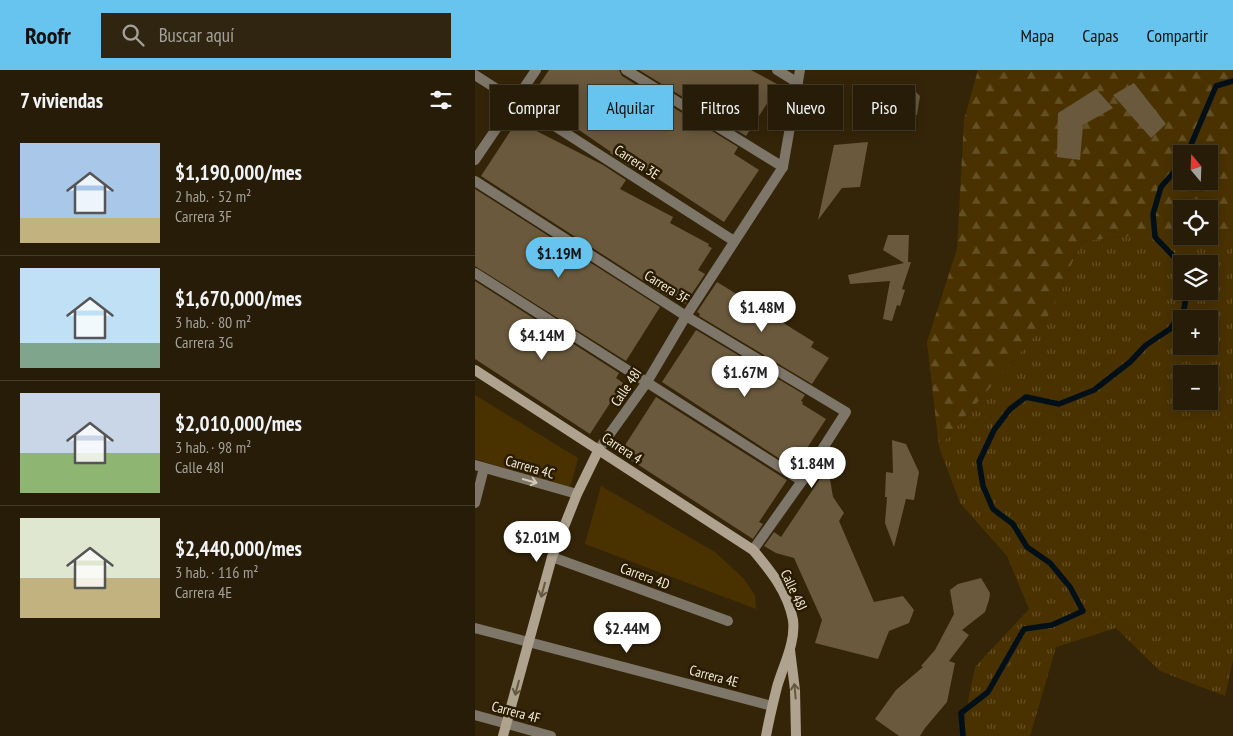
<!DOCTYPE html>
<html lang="es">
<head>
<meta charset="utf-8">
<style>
  :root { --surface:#271c07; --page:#2f2511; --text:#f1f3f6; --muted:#a4a19b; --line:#433a28; --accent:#66c4ef }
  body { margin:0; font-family:"PT Sans Narrow",sans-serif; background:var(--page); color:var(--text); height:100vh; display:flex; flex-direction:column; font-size:19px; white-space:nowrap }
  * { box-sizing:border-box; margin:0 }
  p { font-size:16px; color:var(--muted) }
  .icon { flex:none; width:28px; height:28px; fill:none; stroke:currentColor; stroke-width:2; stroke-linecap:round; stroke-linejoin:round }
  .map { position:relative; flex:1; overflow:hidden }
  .details { display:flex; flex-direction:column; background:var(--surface); width:475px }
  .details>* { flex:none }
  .guide { position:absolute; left:15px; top:15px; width:475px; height:45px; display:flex; gap:10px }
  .needle { width:32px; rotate:341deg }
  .tools { position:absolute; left:698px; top:75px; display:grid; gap:10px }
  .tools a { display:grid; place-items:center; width:45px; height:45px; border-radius:0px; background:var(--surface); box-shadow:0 2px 12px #0003,0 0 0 1px var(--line); font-size:25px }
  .price { position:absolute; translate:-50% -42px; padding:0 11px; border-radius:18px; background:#fff; color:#222; font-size:16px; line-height:32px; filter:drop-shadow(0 1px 2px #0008) }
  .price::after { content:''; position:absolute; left:50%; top:30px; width:15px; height:11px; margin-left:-8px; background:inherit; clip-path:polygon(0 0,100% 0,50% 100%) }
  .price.current { background:var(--accent); color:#111 }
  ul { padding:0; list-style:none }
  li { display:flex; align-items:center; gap:15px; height:125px; padding:0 20px }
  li+li { border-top:1px solid var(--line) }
  li span { display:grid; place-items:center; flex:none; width:140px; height:100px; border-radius:0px; color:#555 }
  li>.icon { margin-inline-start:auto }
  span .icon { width:60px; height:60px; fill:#fffc; stroke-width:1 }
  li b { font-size:21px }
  h2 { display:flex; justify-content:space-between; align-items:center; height:60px; padding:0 20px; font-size:21px }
  .chip { padding:0 18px; border-radius:0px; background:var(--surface); box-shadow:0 2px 12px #0003,0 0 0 1px var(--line); font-size:18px; line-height:45px }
  .chip.current { background:var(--accent); color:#111 }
  header { display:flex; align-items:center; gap:30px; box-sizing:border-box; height:70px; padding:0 25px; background:var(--accent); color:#111 }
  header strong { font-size:24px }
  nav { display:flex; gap:28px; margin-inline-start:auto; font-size:18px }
  .search { width:350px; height:45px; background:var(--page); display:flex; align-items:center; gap:12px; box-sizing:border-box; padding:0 18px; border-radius:0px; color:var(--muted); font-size:19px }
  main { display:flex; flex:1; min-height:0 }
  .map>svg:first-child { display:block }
  .grass { fill:url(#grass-tufts); fill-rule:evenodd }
  .forest { fill:url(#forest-firs); fill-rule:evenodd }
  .green { fill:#4a3200 }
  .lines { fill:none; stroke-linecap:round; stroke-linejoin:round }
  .stream { stroke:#011018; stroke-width:5.5 }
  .building { fill:#6a593c }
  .street { stroke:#7e7669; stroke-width:10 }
  .secondary { stroke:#afa28e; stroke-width:10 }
  .oneway { stroke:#d2c9ba }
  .oneway2 { stroke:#665840 }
  .labels { text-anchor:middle; stroke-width:5; stroke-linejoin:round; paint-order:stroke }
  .street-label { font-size:14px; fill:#f6ecdc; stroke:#2a1c01 }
</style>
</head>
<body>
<header>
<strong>Roofr</strong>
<div class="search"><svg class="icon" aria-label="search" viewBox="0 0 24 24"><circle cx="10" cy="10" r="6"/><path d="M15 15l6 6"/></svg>Buscar aquí</div>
<nav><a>Mapa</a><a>Capas</a><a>Compartir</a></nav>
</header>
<main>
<section class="details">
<h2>7 viviendas<svg class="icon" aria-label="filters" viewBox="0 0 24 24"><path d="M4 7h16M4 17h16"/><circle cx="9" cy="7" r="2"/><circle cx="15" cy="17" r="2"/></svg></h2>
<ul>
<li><span style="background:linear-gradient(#a9c7e8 75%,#c2b280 0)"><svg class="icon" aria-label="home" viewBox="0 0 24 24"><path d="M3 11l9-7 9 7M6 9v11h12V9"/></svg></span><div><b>$1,190,000/mes</b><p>2 hab. · 52 m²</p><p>Carrera 3F</p></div></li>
<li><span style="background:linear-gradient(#bfe0f5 75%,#7fa58c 0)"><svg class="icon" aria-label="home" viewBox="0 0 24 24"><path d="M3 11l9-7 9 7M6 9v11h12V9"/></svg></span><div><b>$1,670,000/mes</b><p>3 hab. · 80 m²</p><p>Carrera 3G</p></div></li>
<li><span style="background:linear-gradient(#c9d6e8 60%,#8fb573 0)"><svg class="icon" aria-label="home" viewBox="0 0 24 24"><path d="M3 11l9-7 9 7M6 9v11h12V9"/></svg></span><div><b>$2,010,000/mes</b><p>3 hab. · 98 m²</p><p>Calle 48I</p></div></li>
<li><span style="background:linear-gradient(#dfe7d0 60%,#c2b280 0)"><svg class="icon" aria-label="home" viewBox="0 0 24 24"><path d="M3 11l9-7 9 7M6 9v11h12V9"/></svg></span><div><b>$2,440,000/mes</b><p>3 hab. · 116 m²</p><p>Carrera 4E</p></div></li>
</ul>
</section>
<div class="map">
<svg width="758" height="666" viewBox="0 0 758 666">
  <defs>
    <pattern id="grass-tufts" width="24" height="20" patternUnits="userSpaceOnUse" patternTransform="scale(1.25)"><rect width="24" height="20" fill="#4a3200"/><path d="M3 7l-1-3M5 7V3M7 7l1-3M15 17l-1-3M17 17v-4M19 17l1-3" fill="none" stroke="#655025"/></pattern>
    <pattern id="forest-firs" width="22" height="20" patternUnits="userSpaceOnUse" patternTransform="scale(1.25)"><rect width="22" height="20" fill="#4a3200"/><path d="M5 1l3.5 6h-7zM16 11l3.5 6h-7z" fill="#655025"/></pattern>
  </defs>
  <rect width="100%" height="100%" fill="#342509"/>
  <path class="grass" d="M706 161V166H733L758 178V590L750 626 685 601 641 558 581 577 555 666H486L500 597 554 539 532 486 485 433 464 377 569 255 607 171ZM706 194H734V221H706ZM706 249H734V276H706ZM706 304H734V331H706Z"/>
  <path class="forest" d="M503 0H758V178L733 166 734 139H706V161L607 171 569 255 464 377 452 272 482 179 489 50ZM706 84H734V111H706Z"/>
  <g class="green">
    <path d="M0 325 103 388 95 418 0 389Z"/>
    <path d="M126 416 240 482 269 509 280 525 281 539 110 474Z"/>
  </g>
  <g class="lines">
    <g class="stream">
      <path d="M712 84 741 16 758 11"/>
      <path d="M706 94 686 117 678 144 680 167 702 190 706 200"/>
      <path d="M488 666 486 643 513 622 549 559 577 555 608 541 595 517 575 493 552 477 538 454 518 439 508 416 504 392 519 360 535 339 551 327 584 334 619 320 655 292 671 275 695 259 709 239 712 221"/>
    </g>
  </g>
  <g class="building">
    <path d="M74 0H144L147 6 263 77 259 84 284 100 249 152 162 95 159 99 135 83 136 82 56 27Z"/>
    <path d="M164 0H276L304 15 271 66Z"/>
    <path d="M659 13 691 54 676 68 638 25Z"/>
    <path d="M621 19 638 38 608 55 605 90 582 87 583 43Z"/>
    <path d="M423 20 440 21 445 26 442 45H421Z"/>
    <path d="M42 51 128 95 151 110 145 119 198 147 195 153 234 174 233 176 237 178 223 200 230 204 210 234 193 224 192 226 6 106Z"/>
    <path d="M393 72 385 117 367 118 343 150 359 75Z"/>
    <path d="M0 119 185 237 151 291 0 196Z"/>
    <path d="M413 165H434L433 192H436L427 219 430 220 425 236 422 235 417 251 408 249 415 211 375 214 373 205 429 193 408 180Z"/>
    <path d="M0 211 144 303 141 308 148 313 115 364 0 289Z"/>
    <path d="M242 212 339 272 336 277 354 288 337 314 224 246 225 244 222 242Z"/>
    <path d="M221 260 330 325 326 331 328 332 327 334 351 349 319 398 187 312Z"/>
    <path d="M181 327 312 410 284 452 288 454 278 469 145 383Z"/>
    <path d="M417 370 431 374 444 402 439 430 431 429 419 477 410 453 412 427H410L411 402 418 403Z"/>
    <path d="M353 397 358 427 369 443 364 451 399 532 428 526 439 540 434 553 414 561 403 589 340 573 347 550 319 488 301 483 289 476 299 462 306 467Z"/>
    <path d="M506 508 515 523 514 530 510 542 487 560 494 565 474 591 480 593 472 632 450 658 445 666H424L400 649 421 620 448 597 446 596 460 580 479 544 475 520 483 514Z"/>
  </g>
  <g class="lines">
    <g class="street">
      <path d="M151 0 308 97"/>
      <path d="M302 0 323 13"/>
      <path d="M0 5 259 171"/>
      <path d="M0 90 61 0"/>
      <path d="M0 111 211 246 371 342 327 411 278 480"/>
      <path d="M0 203 327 411"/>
      <path d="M124 379 172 312 211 246 308 97 325 0"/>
      <path d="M0 395 102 424"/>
      <path d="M0 433 9 398"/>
      <path d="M77 487 253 551"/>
      <path d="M0 558 297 636"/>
      <path d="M0 645 76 666"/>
    </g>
    <g class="secondary">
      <path d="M0 300 278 480C295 500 313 522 318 550 321 572 308 596 302 617 298 633 294 649 291 666"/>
      <path d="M315 580 320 620 321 666"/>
      <path d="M28 666 77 487 102 424 124 379"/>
    </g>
  </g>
  <defs><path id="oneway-shaft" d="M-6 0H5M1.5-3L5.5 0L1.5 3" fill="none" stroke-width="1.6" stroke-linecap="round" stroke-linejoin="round" transform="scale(1.25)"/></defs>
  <use class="oneway" href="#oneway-shaft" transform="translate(55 411) rotate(16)"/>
  <g class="oneway2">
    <use href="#oneway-shaft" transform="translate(68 520) rotate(105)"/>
    <use href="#oneway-shaft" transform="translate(42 618) rotate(105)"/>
    <use href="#oneway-shaft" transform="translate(320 621) rotate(-95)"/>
  </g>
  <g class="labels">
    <g class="street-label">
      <text transform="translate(162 92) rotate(33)" y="5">Carrera 3E</text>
      <text transform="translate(192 217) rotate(32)" y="5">Carrera 3F</text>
      <text transform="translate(151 317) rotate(-56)" y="5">Calle 48I</text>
      <text transform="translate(147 378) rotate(33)" y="5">Carrera 4</text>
      <text transform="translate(55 397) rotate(16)" y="5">Carrera 4C</text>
      <text transform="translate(170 506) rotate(20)" y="5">Carrera 4D</text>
      <text transform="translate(319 520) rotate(65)" y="5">Calle 48J</text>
      <text transform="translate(239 606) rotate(15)" y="5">Carrera 4E</text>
      <text transform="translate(41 642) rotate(15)" y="5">Carrera 4F</text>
    </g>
  </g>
</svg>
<div class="tools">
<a><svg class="needle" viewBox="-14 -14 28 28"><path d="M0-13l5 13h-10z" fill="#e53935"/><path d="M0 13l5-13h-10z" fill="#a4a19b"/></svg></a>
<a><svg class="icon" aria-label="locate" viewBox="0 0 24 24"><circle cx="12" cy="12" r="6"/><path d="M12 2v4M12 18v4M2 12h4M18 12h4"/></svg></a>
<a><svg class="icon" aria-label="layers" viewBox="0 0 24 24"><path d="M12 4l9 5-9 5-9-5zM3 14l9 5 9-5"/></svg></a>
<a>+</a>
<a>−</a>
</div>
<b class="price current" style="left:84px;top:209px">$1.19M</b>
<b class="price" style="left:287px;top:263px">$1.48M</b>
<b class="price" style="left:67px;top:291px">$4.14M</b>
<b class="price" style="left:270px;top:328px">$1.67M</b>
<b class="price" style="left:337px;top:419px">$1.84M</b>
<b class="price" style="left:62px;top:493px">$2.01M</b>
<b class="price" style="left:152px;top:584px">$2.44M</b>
<div class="guide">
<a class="chip">Comprar</a>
<a class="chip current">Alquilar</a>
<a class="chip">Filtros</a>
<a class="chip">Nuevo</a>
<a class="chip">Piso</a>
</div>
</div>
</main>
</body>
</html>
